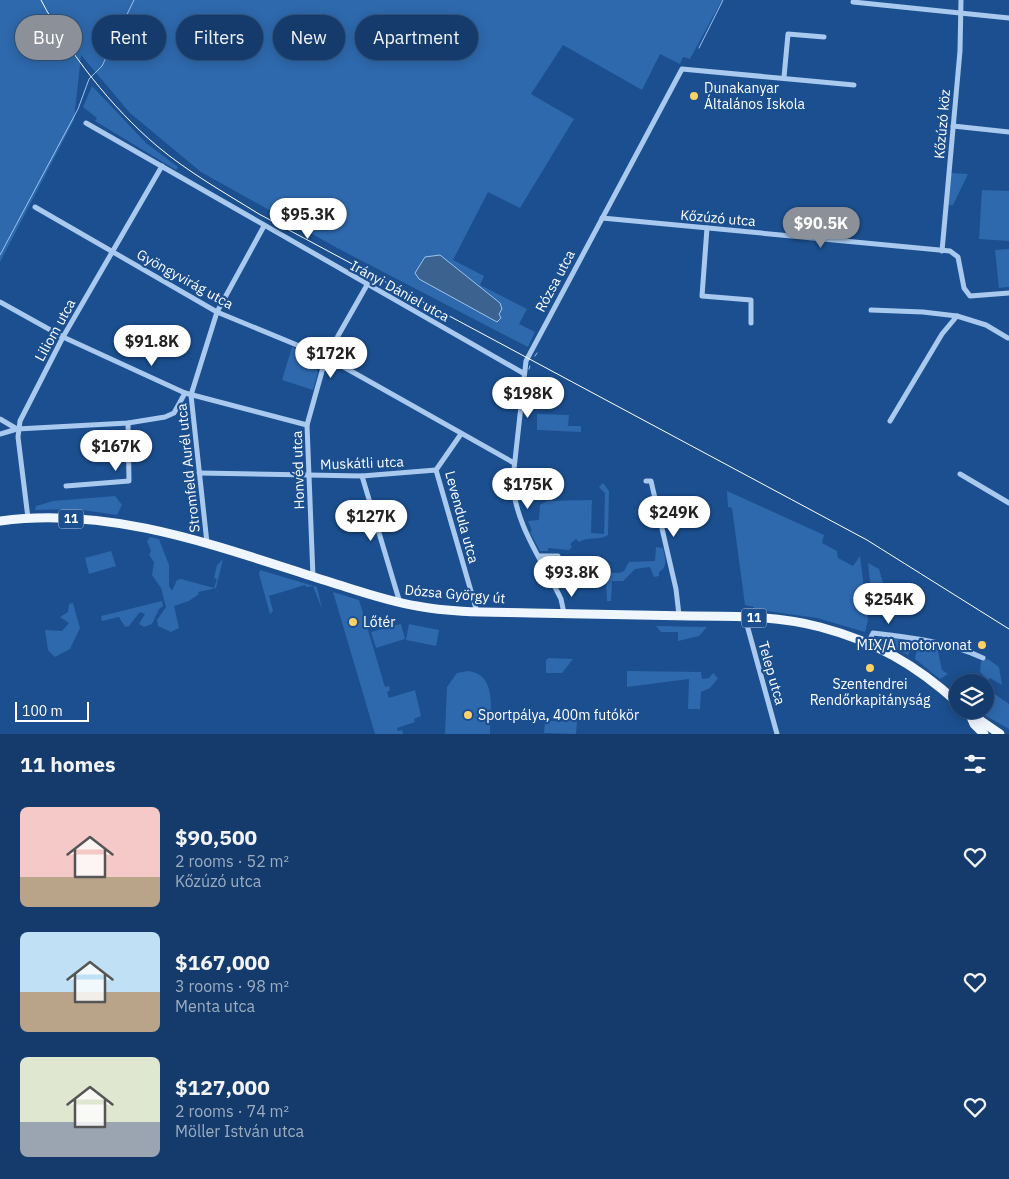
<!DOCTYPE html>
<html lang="en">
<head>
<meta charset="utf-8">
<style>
  :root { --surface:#143b6b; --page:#214673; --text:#f1f3f6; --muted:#9dadc1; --line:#33557e; --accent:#8c9099 }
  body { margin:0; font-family:"IBM Plex Sans",sans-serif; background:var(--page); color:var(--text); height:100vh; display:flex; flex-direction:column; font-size:19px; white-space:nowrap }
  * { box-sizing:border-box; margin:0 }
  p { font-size:16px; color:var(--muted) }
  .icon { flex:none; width:28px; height:28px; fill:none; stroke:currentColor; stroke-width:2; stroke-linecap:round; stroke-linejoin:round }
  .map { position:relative; height:734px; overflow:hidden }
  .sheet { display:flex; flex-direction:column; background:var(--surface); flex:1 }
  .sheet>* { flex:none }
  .hud { position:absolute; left:15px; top:15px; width:500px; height:45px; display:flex; gap:10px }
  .buttons { position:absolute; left:949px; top:674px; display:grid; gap:10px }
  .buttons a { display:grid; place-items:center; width:45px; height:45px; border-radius:50%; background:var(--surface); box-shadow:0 2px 12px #0003,0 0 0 1px var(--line); font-size:25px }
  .scale { position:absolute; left:15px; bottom:12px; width:74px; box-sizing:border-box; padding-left:5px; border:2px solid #fff; border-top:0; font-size:14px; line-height:18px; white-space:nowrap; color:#fff; -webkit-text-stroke:4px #1b4f8f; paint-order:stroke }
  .price { position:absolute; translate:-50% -42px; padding:0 11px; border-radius:18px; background:#fff; color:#222; font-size:16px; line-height:32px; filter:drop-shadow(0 1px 2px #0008) }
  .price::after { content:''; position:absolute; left:50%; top:30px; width:15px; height:11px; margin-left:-8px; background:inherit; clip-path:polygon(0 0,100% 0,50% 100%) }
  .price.selected { background:var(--accent); color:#fff }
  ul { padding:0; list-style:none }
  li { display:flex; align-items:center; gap:15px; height:125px; padding:0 20px }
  li span { display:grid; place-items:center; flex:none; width:140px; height:100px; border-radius:8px; color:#555 }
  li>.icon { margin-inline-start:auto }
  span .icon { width:60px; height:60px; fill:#fffc; stroke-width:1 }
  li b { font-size:21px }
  h2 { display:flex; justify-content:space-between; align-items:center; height:60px; padding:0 20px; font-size:21px }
  .tag { padding:0 18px; border-radius:22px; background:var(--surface); box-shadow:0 2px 12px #0003,0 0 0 1px var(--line); font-size:18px; line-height:45px }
  .tag.selected { background:var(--accent); color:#fff }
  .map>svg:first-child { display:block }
  .green { fill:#2e69ad }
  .water { fill:#3c6290; stroke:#9cc4f0 }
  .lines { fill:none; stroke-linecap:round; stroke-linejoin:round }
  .stream { stroke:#9cc4f0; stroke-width:1 }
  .street { stroke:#a9c9ee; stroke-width:5 }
  .primary { stroke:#f0f6ff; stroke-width:9 }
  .tram { stroke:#fff; stroke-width:1 }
  .poi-dot { fill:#ffd166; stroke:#1b4f8f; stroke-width:2 }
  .labels { text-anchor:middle; stroke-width:4.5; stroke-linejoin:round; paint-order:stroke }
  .shield { fill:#1b4f8f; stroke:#bbcadd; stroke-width:1 }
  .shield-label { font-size:12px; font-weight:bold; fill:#fff }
  .poi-label { font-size:14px; fill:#fff; stroke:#1b4f8f; text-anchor:start }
  .street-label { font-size:14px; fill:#fff; stroke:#1b4f8f }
</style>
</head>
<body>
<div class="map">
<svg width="1009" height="734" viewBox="0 0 1009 734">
  <rect width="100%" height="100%" fill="#1b4f8f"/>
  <g class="green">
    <path d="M0 0H722L690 59 683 57 680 64 660 54 642 90 563 45 531 94 574 119 520 208 488 192 453 260 484 276 480 285 527 309 519 324 535 332 528 347 339 249 201 172 130 113 81 55 74 120 0 262Z"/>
    <path d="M92 86 146 143 178 167 176 170 95 121 97 118 83 107Z"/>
    <path d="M951 173 968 174 953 205H948Z"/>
    <path d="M982 190 1009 191V241L979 239Z"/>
    <path d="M1009 249V287L999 288 995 250Z"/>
    <path d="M292 347 319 358 316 369 318 372 313 390 282 380Z"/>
    <path d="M537 414 569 415 568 426H581V432L537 430Z"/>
    <path d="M603 483 609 491 608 535C599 541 588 536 579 542L576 539 570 544 572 547 569 550 548 548V551H540L530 532 532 531 528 521 539 520 540 505 547 501 592 500 591 533 604 534 605 493 599 487Z"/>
    <path d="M727 491 824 535 822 543 837 551 838 558 853 566 860 556 868 620 865 632 817 618 753 609 754 607 745 605 732 508 728 507Z"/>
    <path d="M115 496 122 505 117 515 75 509 35 510 36 506 53 501Z"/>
    <path d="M150 537 159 539 169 565V586L172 591 177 580 181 579 214 588 217 579 214 578 217 565 223 559 216 588 198 592 199 594 189 601 174 606 179 628 171 632 158 626 157 620 166 607 161 588 152 575 154 562 149 555 151 551 147 541Z"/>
    <path d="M656 547 663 548C665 558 669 566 659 572V576L654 577 650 567 635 569 623 581H612L611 601H607L606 579 569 577 565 571 619 573 624 571 629 562 655 561Z"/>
    <path d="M111 551 116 566 89 574 85 558Z"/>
    <path d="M868 563 879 569 884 586 880 591 871 592Z"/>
    <path d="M260 570 317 587 322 609 313 586 306 587 305 585 269 596 273 611 270 614 259 574Z"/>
    <path d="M333 592 359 600 385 687 389 686 390 690 387 692 389 698 415 690 421 716 414 719 415 722 397 728 398 731 402 730 403 734H375Z"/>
    <path d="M162 601 163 606 159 609 152 624 144 627 139 624 145 614 140 612 129 626 125 627 119 617 102 621 101 616Z"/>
    <path d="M73 603 80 628 70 649 55 657 48 650 45 630 62 631 69 623 60 617 68 612 69 604Z"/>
    <path d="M401 624 405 639 376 648 371 632Z"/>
    <path d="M409 624 439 630 436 646 406 640Z"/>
    <path d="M656 626 707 627 699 636 678 641V632H661Z"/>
    <path d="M881 637 912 641 915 643 908 655 880 641 878 638Z"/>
    <path d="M923 644H930L937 647 942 670 948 674 940 679 915 659 917 648Z"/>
    <path d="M549 658 573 659 562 673H546V660Z"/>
    <path d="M988 659 999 667 1002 685 990 678 988 680 980 672 981 661Z"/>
    <path d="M468 671C498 674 490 712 490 734H445L447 687 457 673Z"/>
    <path d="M627 671 701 672 702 679 709 678 713 673 718 678 710 688 701 692 700 709H688L689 679 627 687Z"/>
    <path d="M986 688 1009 704V729L976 710H985Z"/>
    <path d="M565 710H578L576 734 544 733 545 721H564Z"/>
  </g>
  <path class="water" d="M440 255 500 303 502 309 499 314 501 318 497 322 419 279 415 273 425 257Z"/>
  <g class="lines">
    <g class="stream">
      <path d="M699 48 723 0"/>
      <path d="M0 255 78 109 89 79 102 66 134 0"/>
      <path d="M535 356 537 353"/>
      <path d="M529 369 530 366"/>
    </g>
    <g class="street">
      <path d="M853 2 1009 18"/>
      <path d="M784 77 788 34 824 37"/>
      <path d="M86 123 523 373"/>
      <path d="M953 126 1009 132"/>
      <path d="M35 207 217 312 326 357 514 463"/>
      <path d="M602 218 950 251 958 257 964 288 970 296 1009 293"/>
      <path d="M707 228 702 296 751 300V323"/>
      <path d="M942 251 960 51 961 0"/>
      <path d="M0 302 63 337 185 393 307 425"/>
      <path d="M871 310 923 312 957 316"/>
      <path d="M0 419 17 429"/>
      <path d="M890 421 942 334 957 316 986 325 1008 338"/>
      <path d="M0 434 17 429 128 423 165 417 174 413 185 393"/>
      <path d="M461 434 436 470 477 612"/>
      <path d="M199 473 362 476 436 470"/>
      <path d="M960 474 1009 503"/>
      <path d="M362 476 400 603"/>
      <path d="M513 478 530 480"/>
      <path d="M646 481H651L676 589 679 615"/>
      <path d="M66 486 129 481 128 423"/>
      <path d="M28 518 18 437 20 421 63 337 162 166"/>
      <path d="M207 543 191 395 217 312 264 226"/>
      <path d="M539 556H558"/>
      <path d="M313 577 307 425 326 357 367 285"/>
      <path d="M564 613 561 599C543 562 512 520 513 478L526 361 682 69 854 85"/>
      <path d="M747 617V625L777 734"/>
      <path d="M868 643 873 633C909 637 949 642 983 658"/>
    </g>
    <g class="primary">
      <path d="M0 521C114 505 224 549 330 582 359 591 387 601 417 606 454 613 493 612 531 613 584 614 638 615 691 616 733 616 778 616 820 627 876 642 915 664 958 703"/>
      <path d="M965 710 1000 734"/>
      <path d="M971 717 974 724 984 734"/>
    </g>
    <path class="tram" d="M41 0C68 52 112 108 157 146 188 172 225 193 259 214L867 540 1009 629"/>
  </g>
  <g class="poi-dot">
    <circle cx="694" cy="96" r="5"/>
    <circle cx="353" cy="622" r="5"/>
    <circle cx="982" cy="645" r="5"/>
    <circle cx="870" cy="668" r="5"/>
    <circle cx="468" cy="715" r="5"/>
  </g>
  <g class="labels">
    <g class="shield">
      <rect x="58.5" y="509.5" width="25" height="19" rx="4"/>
      <rect x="741.5" y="608.5" width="25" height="19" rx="4"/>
    </g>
    <g class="shield-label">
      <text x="71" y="523">11</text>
      <text x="754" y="622">11</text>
    </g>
    <g class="poi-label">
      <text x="704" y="93">Dunakanyar<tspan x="704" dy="16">Általános Iskola</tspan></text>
      <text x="363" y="627">Lőtér</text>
      <text x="972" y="650" text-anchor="end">MIX/A motorvonat</text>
      <text x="870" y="689" text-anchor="middle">Szentendrei<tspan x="870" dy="16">Rendőrkapitányság</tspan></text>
      <text x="478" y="720">Sportpálya, 400m futókör</text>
    </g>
    <g class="street-label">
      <text transform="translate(942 124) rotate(-85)" y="5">Kőzúzó köz</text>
      <text transform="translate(718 218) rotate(5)" y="5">Kőzúzó utca</text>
      <text transform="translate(185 279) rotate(29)" y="5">Gyöngyvirág utca</text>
      <text transform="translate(555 281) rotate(-62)" y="5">Rózsa utca</text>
      <text transform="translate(400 291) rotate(29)" y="5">Irányi Dániel utca</text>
      <text transform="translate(55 330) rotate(-61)" y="5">Liliom utca</text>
      <text transform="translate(362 463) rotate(-2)" y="5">Muskátli utca</text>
      <text transform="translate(188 468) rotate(-96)" y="5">Stromfeld Aurél utca</text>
      <text transform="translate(298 470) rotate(-92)" y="5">Honvéd utca</text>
      <text transform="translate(462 517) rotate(75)" y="5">Levendula utca</text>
      <text transform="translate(455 594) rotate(5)" y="5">Dózsa György út</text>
      <text transform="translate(772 673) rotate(74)" y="5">Telep utca</text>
    </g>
  </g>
</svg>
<div class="buttons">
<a><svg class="icon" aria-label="layers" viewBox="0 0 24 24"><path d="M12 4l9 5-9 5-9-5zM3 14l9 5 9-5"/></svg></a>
</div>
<div class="scale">100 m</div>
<b class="price" style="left:308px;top:240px">$95.3K</b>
<b class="price selected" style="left:821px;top:249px">$90.5K</b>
<b class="price" style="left:152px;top:367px">$91.8K</b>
<b class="price" style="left:331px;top:379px">$172K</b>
<b class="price" style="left:528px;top:419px">$198K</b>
<b class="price" style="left:116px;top:472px">$167K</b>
<b class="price" style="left:528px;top:510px">$175K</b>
<b class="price" style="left:674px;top:538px">$249K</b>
<b class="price" style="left:371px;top:542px">$127K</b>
<b class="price" style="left:572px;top:598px">$93.8K</b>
<b class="price" style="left:889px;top:625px">$254K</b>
<div class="hud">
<a class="tag selected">Buy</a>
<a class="tag">Rent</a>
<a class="tag">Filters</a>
<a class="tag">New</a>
<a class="tag">Apartment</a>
</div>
</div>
<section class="sheet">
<h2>11 homes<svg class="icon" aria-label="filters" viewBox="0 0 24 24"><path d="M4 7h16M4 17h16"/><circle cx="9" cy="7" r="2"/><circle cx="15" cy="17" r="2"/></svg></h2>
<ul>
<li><span style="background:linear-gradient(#f6c9c9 70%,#b9a48a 0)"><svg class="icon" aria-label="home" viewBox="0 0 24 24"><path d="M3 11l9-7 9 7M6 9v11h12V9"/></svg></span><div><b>$90,500</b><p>2 rooms · 52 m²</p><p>Kőzúzó utca</p></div><svg class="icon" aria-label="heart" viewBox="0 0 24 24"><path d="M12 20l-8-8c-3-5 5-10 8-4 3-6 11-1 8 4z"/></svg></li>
<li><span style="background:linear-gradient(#bfe0f5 60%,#b9a48a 0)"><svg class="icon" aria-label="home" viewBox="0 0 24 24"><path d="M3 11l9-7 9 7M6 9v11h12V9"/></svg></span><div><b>$167,000</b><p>3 rooms · 98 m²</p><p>Menta utca</p></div><svg class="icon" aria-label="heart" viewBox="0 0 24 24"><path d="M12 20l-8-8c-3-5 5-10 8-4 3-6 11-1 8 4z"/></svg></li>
<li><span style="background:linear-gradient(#dfe7d0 65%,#9aa5b1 0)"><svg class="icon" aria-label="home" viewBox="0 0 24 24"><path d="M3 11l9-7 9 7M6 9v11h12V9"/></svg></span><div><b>$127,000</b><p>2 rooms · 74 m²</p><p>Möller István utca</p></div><svg class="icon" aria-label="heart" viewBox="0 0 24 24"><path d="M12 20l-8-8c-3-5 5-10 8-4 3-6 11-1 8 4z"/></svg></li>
</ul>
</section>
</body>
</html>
